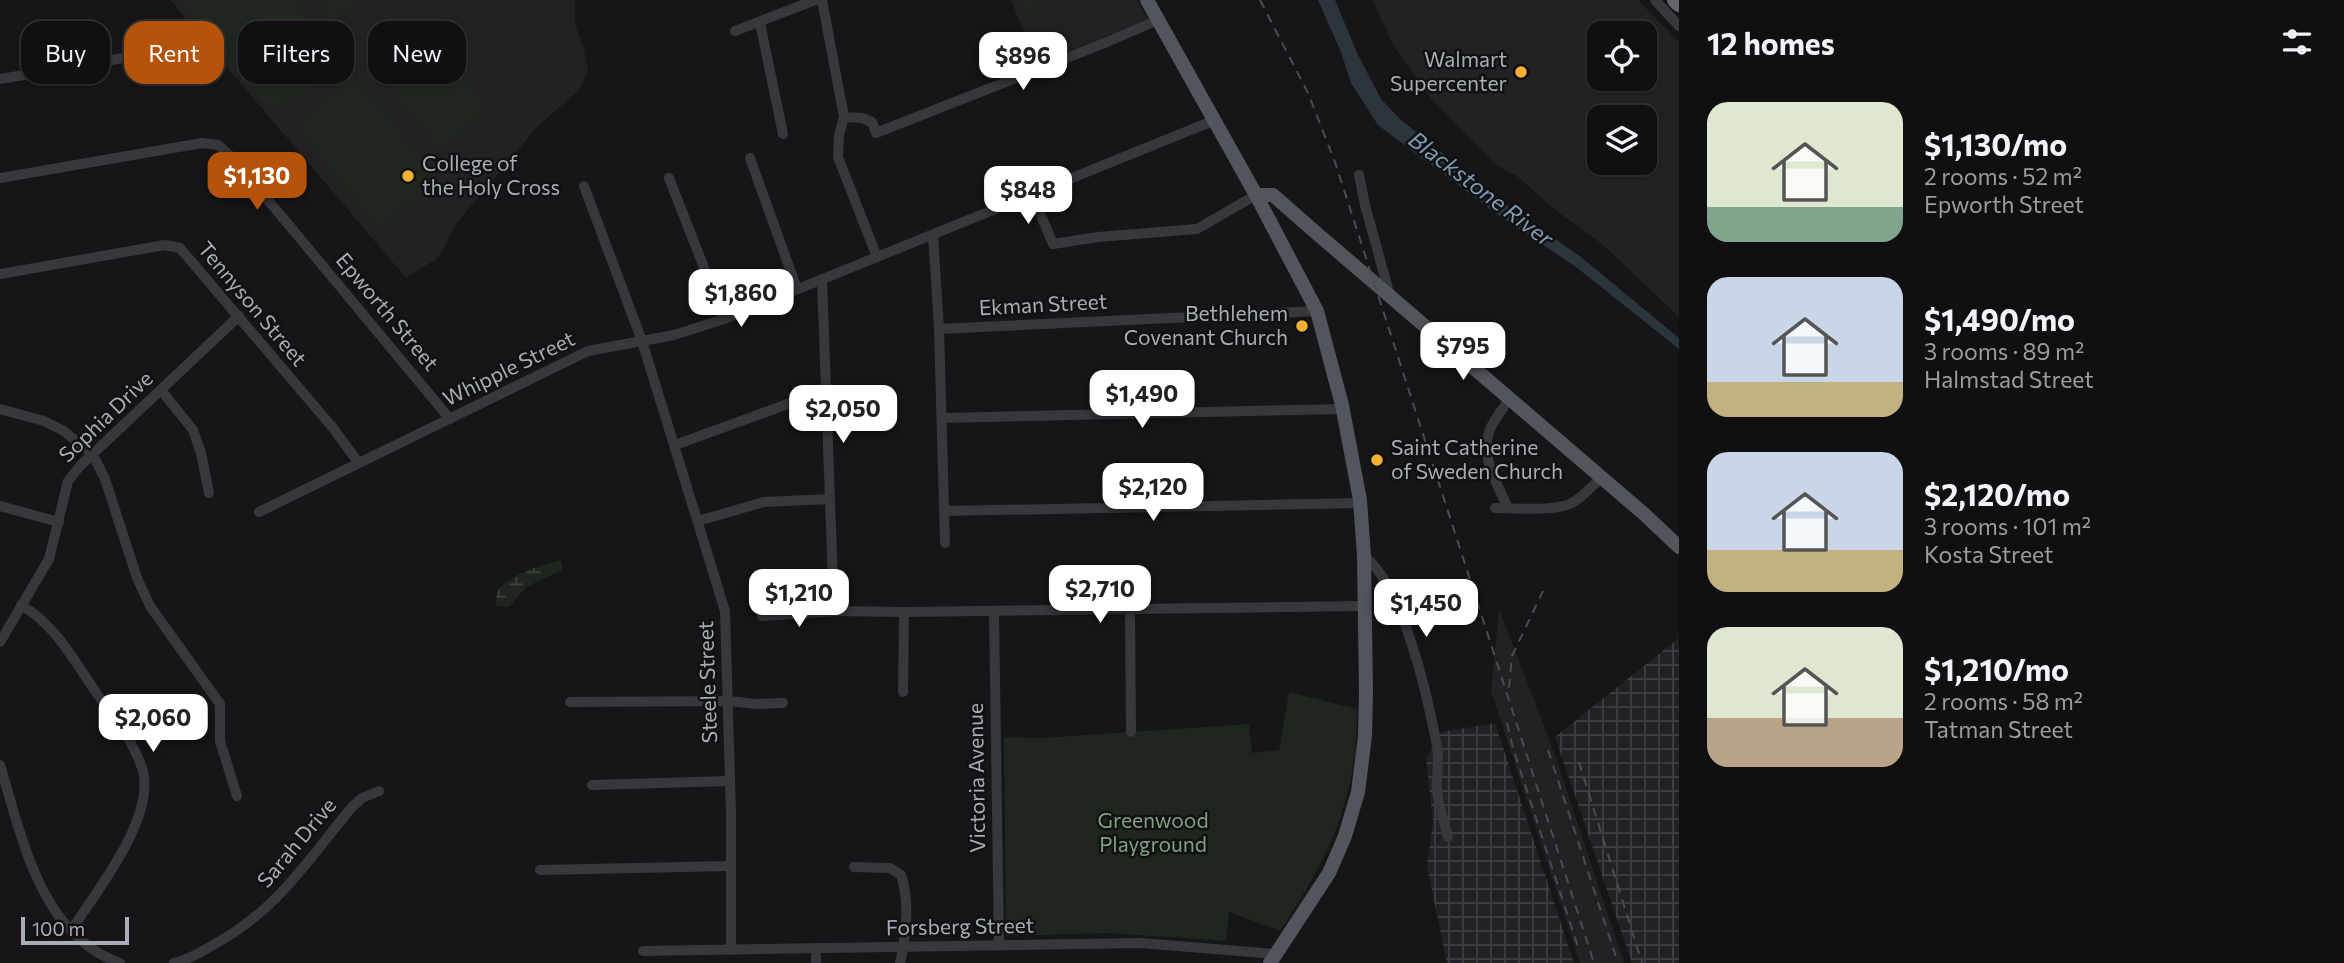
<!DOCTYPE html>
<html lang="en">
<head>
<meta charset="utf-8">
<style>
  :root { --surface:#101012; --page:#19191b; --text:#f1f3f6; --muted:#9c9d9f; --line:#303032; --accent:#b45309 }
  body { margin:0; font-family:Commissioner,sans-serif; background:var(--page); color:var(--text); height:100vh; display:flex; flex-direction:column; font-size:26px; white-space:nowrap }
  * { box-sizing:border-box; margin:0 }
  p { font-size:23px; color:var(--muted) }
  .icon { flex:none; width:38px; height:38px; fill:none; stroke:currentColor; stroke-width:2; stroke-linecap:round; stroke-linejoin:round }
  .map { position:relative; flex:1; overflow:hidden }
  .panel { display:flex; flex-direction:column; background:var(--surface); width:665px }
  .panel>* { flex:none }
  .top-card { position:absolute; left:21px; top:21px; width:665px; height:63px; display:flex; gap:14px }
  .controls { position:absolute; left:1587px; top:21px; display:grid; gap:14px }
  .controls a { display:grid; place-items:center; width:70px; height:70px; border-radius:14px; background:var(--surface); box-shadow:0 2px 5px #0004,0 0 0 2px var(--line); font-size:35px }
  .scale { position:absolute; left:21px; bottom:18px; width:108px; box-sizing:border-box; padding-left:7px; border:4px solid #a8adb8; border-top:0; font-size:19px; line-height:24px; white-space:nowrap; color:#a8adb8; -webkit-text-stroke:5px #111113; paint-order:stroke }
  .price { position:absolute; translate:-50% -60px; padding:0 16px; border-radius:14px; background:#fff; color:#222; font-size:23px; line-height:46px; filter:drop-shadow(0 2px 4px #0008) }
  .price::after { content:''; position:absolute; left:50%; top:42px; width:21px; height:16px; margin-left:-10px; background:inherit; clip-path:polygon(0 0,100% 0,50% 100%) }
  .price.current { background:var(--accent); color:#fff }
  ul { padding:0; list-style:none }
  li { display:flex; align-items:center; gap:21px; height:175px; padding:0 28px }
  li span { display:grid; place-items:center; flex:none; width:196px; height:140px; border-radius:21px; color:#555 }
  li>.icon { margin-inline-start:auto }
  span .icon { width:84px; height:84px; fill:#fffc; stroke-width:1 }
  li b { font-size:30px }
  h2 { display:flex; justify-content:space-between; align-items:center; height:84px; padding:0 28px; font-size:30px }
  .pill { padding:0 24px; border-radius:21px; background:var(--surface); box-shadow:0 2px 5px #0004,0 0 0 2px var(--line); font-size:24px; line-height:63px }
  .pill.current { background:var(--accent); color:#fff }
  main { display:flex; flex:1; min-height:0 }
  .map>svg:first-child { display:block }
  .built { fill:#222225; fill-rule:evenodd }
  .industrial { fill:url(#industrial-grid) }
  .green { fill:#1e261f }
  .wetland { fill:url(#wetland-marsh) }
  .water { fill:#2c353c }
  .lines { fill:none; stroke-linecap:round; stroke-linejoin:round }
  .minor { stroke:#37383d; stroke-width:10 }
  .major { stroke:#53555c; stroke-width:14 }
  .highway { stroke:#63666e; stroke-width:16 }
  .rail { stroke:#4a4c52; stroke-width:2; stroke-dasharray:9 7; stroke-linecap:butt }
  .poi-dot { fill:#f2b134; stroke:#111113; stroke-width:2.5 }
  .labels { text-anchor:middle; stroke-width:5; stroke-linejoin:round; paint-order:stroke }
  .poi-label { font-size:21px; fill:#a8adb8; stroke:#111113; text-anchor:end }
  .street-label { font-size:21px; fill:#a8adb8; stroke:#111113 }
  .park-label { font-size:21px; fill:#7fa381; stroke:#111113 }
  .water-label { font-size:23px; font-style:italic; fill:#7f9bb3; stroke:#111113 }
</style>
</head>
<body>
<main>
<div class="map">
<svg width="1679" height="963" viewBox="0 0 1679 963">
  <defs>
    <pattern id="industrial-grid" width="8" height="8" patternUnits="userSpaceOnUse" patternTransform="scale(1.75)"><rect width="8" height="8" fill="#222225"/><path d="M0 4h8M4 0v8" fill="none" stroke="#3f3f43"/></pattern>
    <pattern id="wetland-marsh" width="20" height="14" patternUnits="userSpaceOnUse" patternTransform="scale(1.75)"><rect width="20" height="14" fill="#1e261f"/><path d="M1 5h8M5 5V1M11 12h8M15 12V8" fill="none" stroke="#3c433d"/></pattern>
  </defs>
  <rect width="100%" height="100%" fill="#161618"/>
  <g class="built">
    <path d="M170 0H575V25L584 48 588 71 579 90 536 128 456 224 439 257 406 278Z"/>
    <path d="M1011 0H1137L1148 20 1036 63Z"/>
    <path d="M1372 0H1638L1679 42V317L1602 244 1554 209 1518 177 1495 164 1431 99 1393 45ZM1645 33V79H1600V33ZM1645 117V163H1600V117Z"/>
    <path d="M1499 609 1554 752 1624 963H1580L1491 691Z"/>
  </g>
  <g class="industrial">
    <path d="M1679 638V963H1632L1555 737Z"/>
    <path d="M1495 723 1574 963H1447L1427 866 1433 821 1426 759 1441 732Z"/>
  </g>
  <g class="green">
    <path d="M180 0H294L338 55 328 62 321 82 312 91 293 102 275 104 269 109Z"/>
    <path d="M318 0H360L334 20Z"/>
    <path d="M1020 0H1038L1039 12 1027 18Z"/>
    <path d="M416 24 488 108 440 149 367 65Z"/>
    <path d="M353 76 439 177 379 228 294 126Z"/>
    <path d="M1289 692 1357 709C1357 800 1330 856 1280 931L1229 912 1226 941 1109 933 1006 936 1004 737 1041 738 1249 724 1252 753 1279 750Z"/>
  </g>
  <path class="wetland" d="M559 561 562 562V570L526 587 509 607 496 606C496 600 496 594 499 589 506 577 545 563 559 561Z"/>
  <path class="water" d="M1318 0H1335L1358 55 1381 99 1400 119 1509 207 1581 257 1679 338V349L1576 267 1494 212 1378 125 1351 83 1341 52Z"/>
  <g class="lines">
    <g class="minor">
      <path d="M822 0 844 117 839 135 838 157 877 257"/>
      <path d="M1655 0 1679 26"/>
      <path d="M760 23 783 134"/>
      <path d="M735 31 815 0"/>
      <path d="M0 79 193 46"/>
      <path d="M844 117 862 118 872 122 876 133 1107 42 1158 20"/>
      <path d="M750 158 797 289"/>
      <path d="M1359 175 1365 205 1390 296"/>
      <path d="M0 178 202 143 218 145 234 159 450 419"/>
      <path d="M669 178 724 319"/>
      <path d="M584 186 642 341 725 611 731 813V950"/>
      <path d="M1032 194 1053 244 1098 237 1197 229 1256 195"/>
      <path d="M933 235 939 329 945 543"/>
      <path d="M0 274 165 245 180 248 333 428 358 462"/>
      <path d="M822 279 834 611"/>
      <path d="M939 329 1317 311"/>
      <path d="M161 390 193 430 201 453 209 493"/>
      <path d="M0 409 44 421 64 431 93 455 105 479 137 578 150 606 220 704V741L237 796"/>
      <path d="M942 418 1342 409"/>
      <path d="M675 445 826 390"/>
      <path d="M0 506 59 522"/>
      <path d="M1495 508C1515 508 1554 512 1572 503 1583 497 1592 486 1601 478"/>
      <path d="M1508 508C1497 483 1478 454 1491 427 1496 417 1503 409 1509 399"/>
      <path d="M945 511 1361 503"/>
      <path d="M259 512 588 351 674 335 724 319 1215 120"/>
      <path d="M698 521 764 502 830 499"/>
      <path d="M1364 556C1403 585 1428 698 1437 746 1440 760 1436 775 1437 789 1438 805 1444 822 1448 837"/>
      <path d="M21 605C54 624 72 657 93 688 110 713 131 737 141 765 160 814 96 891 71 931"/>
      <path d="M1130 609 1131 732"/>
      <path d="M994 611 999 945"/>
      <path d="M762 616 839 611 904 612 1365 606"/>
      <path d="M0 642 49 559 68 481 80 466 239 316"/>
      <path d="M903 692 904 612"/>
      <path d="M570 702 728 701 756 704 783 703"/>
      <path d="M0 765C22 837 40 935 120 963"/>
      <path d="M592 785 730 781"/>
      <path d="M854 867 890 868 901 875C910 901 906 937 900 963"/>
      <path d="M540 870 731 866"/>
      <path d="M816 948V963"/>
      <path d="M643 951 1141 943 1276 954"/>
      <path d="M174 963C188 960 201 952 213 945 278 910 306 862 352 807L362 798 379 791"/>
    </g>
    <g class="major">
      <path d="M1147 0 1256 195 1317 311 1342 405 1360 500 1364 556 1366 691 1365 736 1358 792 1345 836 1329 873 1270 963"/>
      <path d="M1256 195H1273L1314 231 1643 513 1679 547"/>
    </g>
    <path class="highway" d="M1675 0 1679 4"/>
    <g class="rail">
      <path d="M1260 0 1308 93 1335 162 1594 963"/>
      <path d="M1509 688 1512 656 1543 591"/>
      <path d="M1507 723 1513 748 1579 950"/>
      <path d="M1548 750 1618 963"/>
      <path d="M1579 762 1642 963"/>
    </g>
  </g>
  <g class="poi-dot">
    <circle cx="1521" cy="72" r="7"/>
    <circle cx="408" cy="176" r="7"/>
    <circle cx="1302" cy="326" r="7"/>
    <circle cx="1377" cy="460" r="7"/>
  </g>
  <g class="labels">
    <g class="poi-label">
      <text x="1507" y="67">Walmart<tspan x="1507" dy="24">Supercenter</tspan></text>
      <text x="422" y="171" text-anchor="start">College of<tspan x="422" dy="24">the Holy Cross</tspan></text>
      <text x="1288" y="321">Bethlehem<tspan x="1288" dy="24">Covenant Church</tspan></text>
      <text x="1391" y="455" text-anchor="start">Saint Catherine<tspan x="1391" dy="24">of Sweden Church</tspan></text>
    </g>
    <g class="street-label">
      <text transform="translate(252 304) rotate(50)" y="7">Tennyson Street</text>
      <text transform="translate(1043 305) rotate(-3)" y="7">Ekman Street</text>
      <text transform="translate(387 312) rotate(50)" y="7">Epworth Street</text>
      <text transform="translate(509 369) rotate(-26)" y="7">Whipple Street</text>
      <text transform="translate(106 417) rotate(-44)" y="7">Sophia Drive</text>
      <text transform="translate(708 682) rotate(-92)" y="7">Steele Street</text>
      <text transform="translate(977 778) rotate(-91)" y="7">Victoria Avenue</text>
      <text transform="translate(297 843) rotate(-50)" y="7">Sarah Drive</text>
      <text transform="translate(960 927) rotate(-1)" y="7">Forsberg Street</text>
    </g>
    <g class="park-label">
      <text x="1153" y="828">Greenwood<tspan x="1153" dy="24">Playground</tspan></text>
    </g>
    <g class="water-label">
      <text transform="translate(1481 189) rotate(37)" y="8">Blackstone River</text>
    </g>
  </g>
</svg>
<div class="controls">
<a><svg class="icon" aria-label="locate" viewBox="0 0 24 24"><circle cx="12" cy="12" r="6"/><path d="M12 2v4M12 18v4M2 12h4M18 12h4"/></svg></a>
<a><svg class="icon" aria-label="layers" viewBox="0 0 24 24"><path d="M12 4l9 5-9 5-9-5zM3 14l9 5 9-5"/></svg></a>
</div>
<div class="scale">100 m</div>
<b class="price" style="left:1023px;top:92px">$896</b>
<b class="price current" style="left:257px;top:212px">$1,130</b>
<b class="price" style="left:1028px;top:226px">$848</b>
<b class="price" style="left:741px;top:329px">$1,860</b>
<b class="price" style="left:1463px;top:382px">$795</b>
<b class="price" style="left:1142px;top:430px">$1,490</b>
<b class="price" style="left:843px;top:445px">$2,050</b>
<b class="price" style="left:1153px;top:523px">$2,120</b>
<b class="price" style="left:1100px;top:625px">$2,710</b>
<b class="price" style="left:799px;top:629px">$1,210</b>
<b class="price" style="left:1426px;top:639px">$1,450</b>
<b class="price" style="left:153px;top:754px">$2,060</b>
<div class="top-card">
<a class="pill">Buy</a>
<a class="pill current">Rent</a>
<a class="pill">Filters</a>
<a class="pill">New</a>
</div>
</div>
<section class="panel">
<h2>12 homes<svg class="icon" aria-label="filters" viewBox="0 0 24 24"><path d="M4 7h16M4 17h16"/><circle cx="9" cy="7" r="2"/><circle cx="15" cy="17" r="2"/></svg></h2>
<ul>
<li><span style="background:linear-gradient(#dfe7d0 75%,#7fa58c 0)"><svg class="icon" aria-label="home" viewBox="0 0 24 24"><path d="M3 11l9-7 9 7M6 9v11h12V9"/></svg></span><div><b>$1,130/mo</b><p>2 rooms · 52 m²</p><p>Epworth Street</p></div></li>
<li><span style="background:linear-gradient(#c9d6e8 75%,#c2b280 0)"><svg class="icon" aria-label="home" viewBox="0 0 24 24"><path d="M3 11l9-7 9 7M6 9v11h12V9"/></svg></span><div><b>$1,490/mo</b><p>3 rooms · 89 m²</p><p>Halmstad Street</p></div></li>
<li><span style="background:linear-gradient(#c9d6e8 70%,#c2b280 0)"><svg class="icon" aria-label="home" viewBox="0 0 24 24"><path d="M3 11l9-7 9 7M6 9v11h12V9"/></svg></span><div><b>$2,120/mo</b><p>3 rooms · 101 m²</p><p>Kosta Street</p></div></li>
<li><span style="background:linear-gradient(#dfe7d0 65%,#b9a48a 0)"><svg class="icon" aria-label="home" viewBox="0 0 24 24"><path d="M3 11l9-7 9 7M6 9v11h12V9"/></svg></span><div><b>$1,210/mo</b><p>2 rooms · 58 m²</p><p>Tatman Street</p></div></li>
</ul>
</section>
</main>
</body>
</html>
